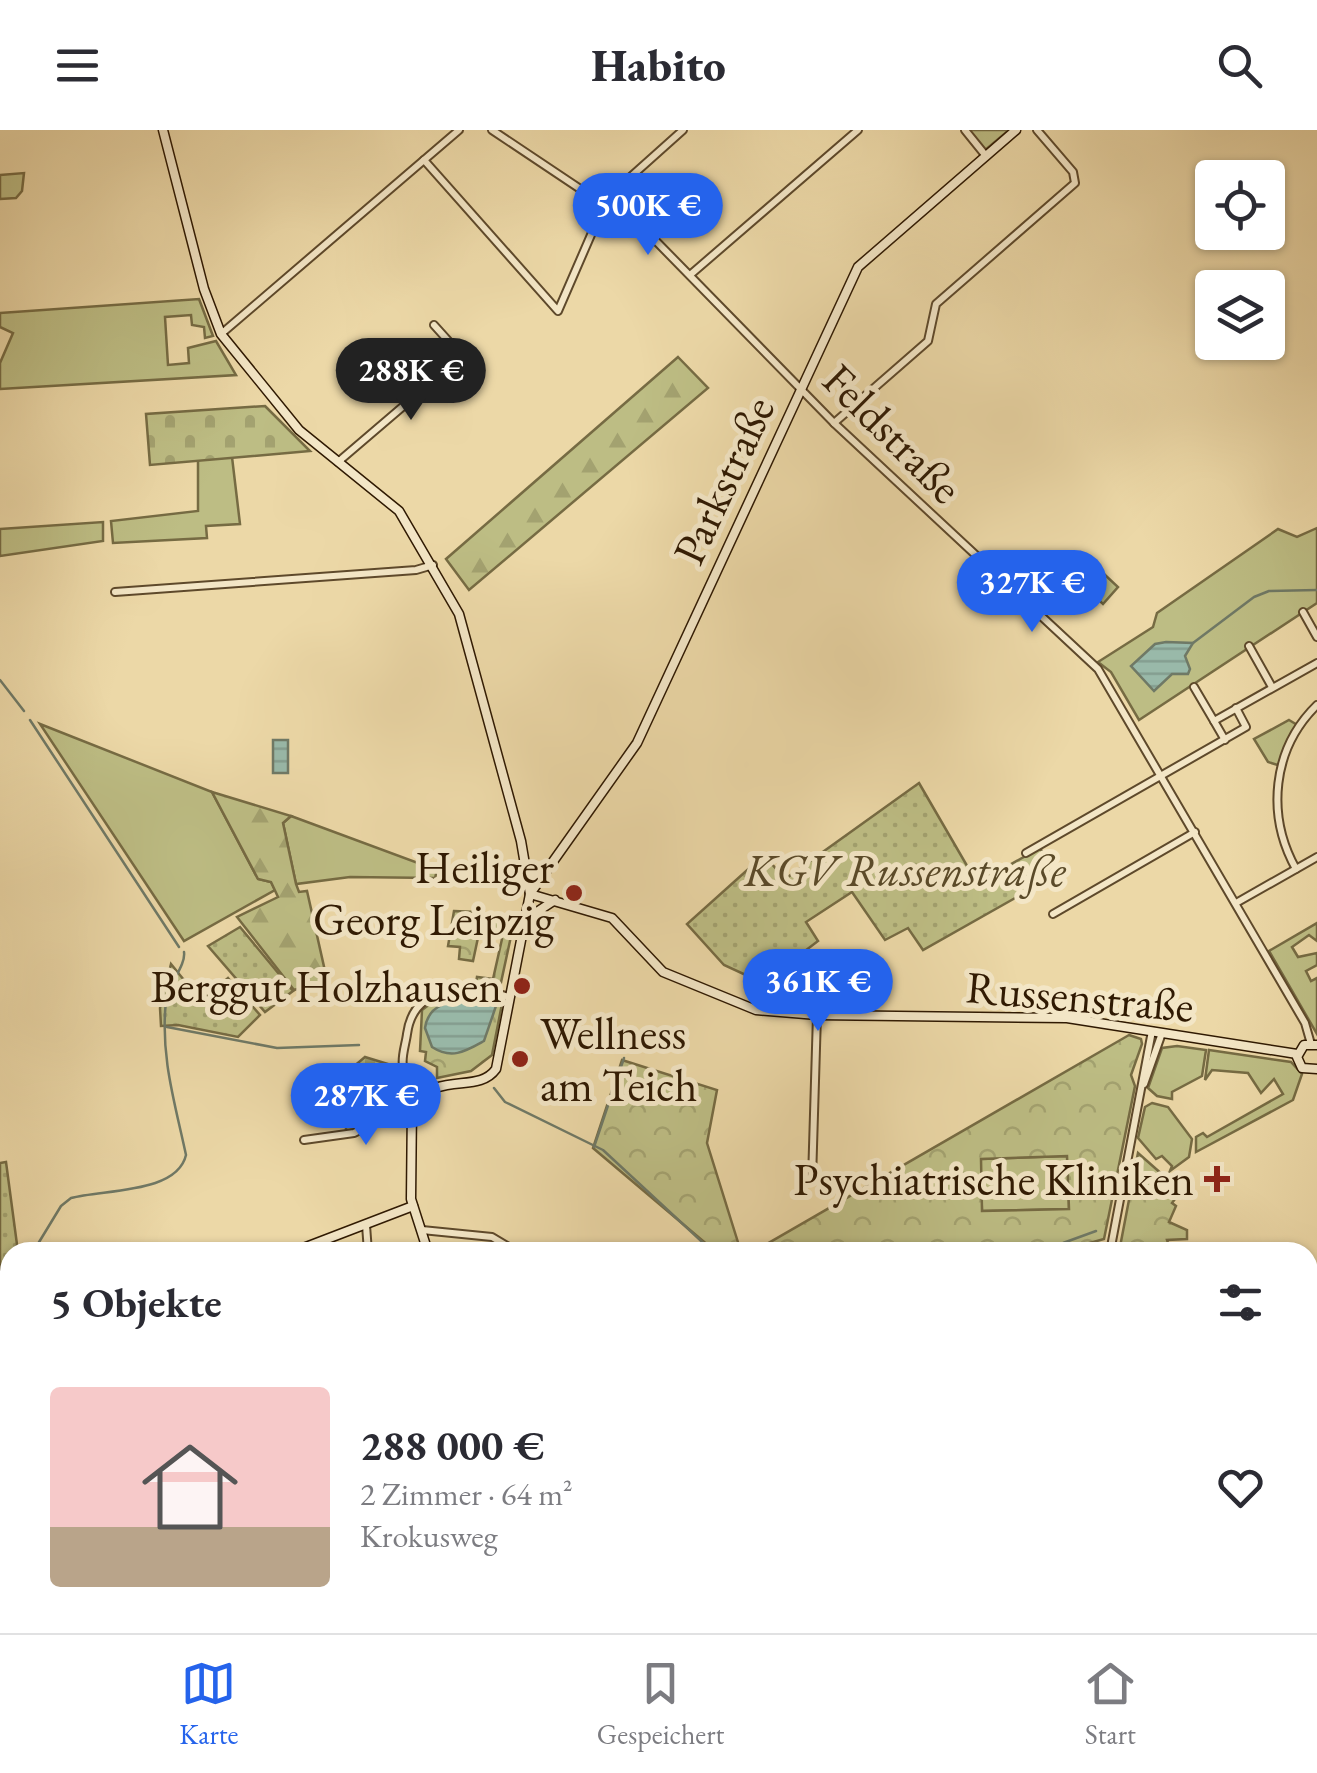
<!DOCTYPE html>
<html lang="de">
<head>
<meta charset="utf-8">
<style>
  :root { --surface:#fff; --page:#f2f2f3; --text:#2b2b33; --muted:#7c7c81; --line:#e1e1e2; --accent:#2563eb }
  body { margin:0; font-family:"EB Garamond",serif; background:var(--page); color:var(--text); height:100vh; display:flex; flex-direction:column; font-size:38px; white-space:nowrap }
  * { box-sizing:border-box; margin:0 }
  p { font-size:32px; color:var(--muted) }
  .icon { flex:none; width:55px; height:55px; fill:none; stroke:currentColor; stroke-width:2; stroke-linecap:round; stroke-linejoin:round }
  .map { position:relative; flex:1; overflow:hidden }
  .drawer { position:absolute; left:0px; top:1112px; width:1318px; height:392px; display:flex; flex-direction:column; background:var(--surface); border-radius:30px 30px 0 0; box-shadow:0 2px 8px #0004 }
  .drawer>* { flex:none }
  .tools { position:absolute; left:1195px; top:30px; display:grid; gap:20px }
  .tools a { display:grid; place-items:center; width:90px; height:90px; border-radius:10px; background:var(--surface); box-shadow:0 2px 8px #0004; font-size:50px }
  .price { position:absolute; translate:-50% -85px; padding:0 22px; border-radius:35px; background:var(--accent); color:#fff; font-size:32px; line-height:65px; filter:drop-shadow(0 2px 5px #0008) }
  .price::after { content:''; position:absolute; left:50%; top:60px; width:30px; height:22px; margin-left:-15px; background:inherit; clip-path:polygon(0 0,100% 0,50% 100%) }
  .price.current { background:#222; color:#fff }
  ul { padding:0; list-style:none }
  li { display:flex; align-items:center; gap:30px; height:250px; padding:0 50px }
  li span { display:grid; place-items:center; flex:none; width:280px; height:200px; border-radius:10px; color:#555 }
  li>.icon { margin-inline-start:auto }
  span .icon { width:120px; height:120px; fill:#fffc; stroke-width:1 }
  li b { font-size:42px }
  h2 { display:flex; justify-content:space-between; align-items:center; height:120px; padding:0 50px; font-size:42px }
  header { display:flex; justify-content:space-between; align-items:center; height:130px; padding:0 50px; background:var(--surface); font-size:45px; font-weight:800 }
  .menu { display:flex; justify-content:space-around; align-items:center; height:140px; border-top:2px solid var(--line); background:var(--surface); font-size:28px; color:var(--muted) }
  .menu a { display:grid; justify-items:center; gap:5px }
  .menu .current { color:var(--accent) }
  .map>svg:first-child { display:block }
  .grass { fill:#bdbd84; stroke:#766b43; stroke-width:2.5 }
  .forest { fill:url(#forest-firs); stroke:#766b43; stroke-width:2.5 }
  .cemetery { fill:url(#cemetery-stones); stroke:#766b43; stroke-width:2.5 }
  .park { fill:url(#park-crowns); stroke:#766b43; stroke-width:2.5; fill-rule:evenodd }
  .garden { fill:url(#garden-dots); stroke:#766b43; stroke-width:2.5 }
  .water { fill:url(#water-rules); stroke:#6f7966; stroke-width:2.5 }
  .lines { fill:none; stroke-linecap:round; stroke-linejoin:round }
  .stream { stroke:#6f7966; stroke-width:2.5 }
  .street-casing { stroke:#5e492b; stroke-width:10 }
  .secondary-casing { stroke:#2f1902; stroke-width:11 }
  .street { stroke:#f3e6c6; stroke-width:6 }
  .secondary { stroke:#f3e6c6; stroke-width:8 }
  .poi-dot { fill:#8f2418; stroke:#f3e6c6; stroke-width:4 }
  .labels { text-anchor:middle; stroke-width:10; stroke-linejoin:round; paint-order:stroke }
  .street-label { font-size:45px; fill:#2f1902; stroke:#f3e6c6 }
  .poi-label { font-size:45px; fill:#2f1902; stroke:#f3e6c6; text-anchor:end }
  .park-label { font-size:45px; font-style:italic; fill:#5a4a29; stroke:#f3e6c6 }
</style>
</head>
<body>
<header><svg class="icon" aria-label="menu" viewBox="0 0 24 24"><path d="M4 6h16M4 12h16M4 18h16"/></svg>Habito<svg class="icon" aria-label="search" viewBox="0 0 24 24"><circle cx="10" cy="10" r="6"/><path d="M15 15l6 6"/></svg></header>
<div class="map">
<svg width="1317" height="1503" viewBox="0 0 1317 1503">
  <defs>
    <pattern id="forest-firs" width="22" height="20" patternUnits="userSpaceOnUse" patternTransform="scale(2.5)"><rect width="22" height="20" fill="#bdbd84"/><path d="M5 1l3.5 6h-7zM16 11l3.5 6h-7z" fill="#a3a270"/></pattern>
    <pattern id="cemetery-stones" width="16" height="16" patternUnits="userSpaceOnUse" patternTransform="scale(2.5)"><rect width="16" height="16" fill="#bdbd84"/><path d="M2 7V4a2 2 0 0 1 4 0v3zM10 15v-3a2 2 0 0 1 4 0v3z" fill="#a3a270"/></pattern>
    <pattern id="park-crowns" width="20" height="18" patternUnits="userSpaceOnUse" patternTransform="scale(2.5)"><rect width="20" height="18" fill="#bdbd84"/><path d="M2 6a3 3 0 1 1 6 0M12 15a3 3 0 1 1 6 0" fill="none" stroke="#a3a270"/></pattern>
    <pattern id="garden-dots" width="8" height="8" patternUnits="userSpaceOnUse" patternTransform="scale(2.5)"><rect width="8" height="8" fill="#bdbd84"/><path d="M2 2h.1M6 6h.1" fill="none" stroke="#a3a270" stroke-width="1.8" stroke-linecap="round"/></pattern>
    <pattern id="water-rules" width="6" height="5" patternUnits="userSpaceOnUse" patternTransform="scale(2.5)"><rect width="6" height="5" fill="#99b9a9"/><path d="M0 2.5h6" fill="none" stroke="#849e90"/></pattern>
  </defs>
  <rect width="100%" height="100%" fill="#ecd8a7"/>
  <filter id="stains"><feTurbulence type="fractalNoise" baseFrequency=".002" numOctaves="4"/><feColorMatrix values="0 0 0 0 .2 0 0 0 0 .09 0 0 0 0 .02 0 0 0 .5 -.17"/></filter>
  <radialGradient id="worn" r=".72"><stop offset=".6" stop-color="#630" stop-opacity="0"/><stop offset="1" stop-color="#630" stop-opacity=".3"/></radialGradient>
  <g class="grass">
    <path d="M24 43 22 61 16 68 0 69V45Z"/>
    <path d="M199 169 213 206 205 208 204 197 192 195 191 185 165 187 168 235 189 233 188 218 216 211 236 245 0 259V233L13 203 0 197V183Z"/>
    <path d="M232 327 240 394 206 396 207 408 113 413 111 391 198 381V330Z"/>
    <path d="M103 392V411L0 426V399Z"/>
    <path d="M1317 398V473L1139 590 1111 542 1098 532 1153 497 1157 483 1278 399 1297 407Z"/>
    <path d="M1088 429 1118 457 1103 474 1072 445Z"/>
    <path d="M1289 590 1299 596 1281 636 1268 632 1254 609Z"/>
    <path d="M40 594 212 662 258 749 271 752 275 760 184 811Z"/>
    <path d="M291 686 437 740 435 748 350 747 296 754 283 693Z"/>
    <path d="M1317 793V811L1309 805 1292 817 1298 827 1317 823V835L1306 841 1311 851 1317 848V904L1269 821Z"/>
    <path d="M1177 916 1206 920 1202 946 1172 962V969L1157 966 1148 958 1162 918Z"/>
    <path d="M1209 920 1291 932 1302 944 1293 970 1196 1022V1007L1203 1003 1207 1007 1283 964 1274 949 1261 963 1248 943 1212 940 1205 950Z"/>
    <path d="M1152 973 1168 977 1192 1009 1189 1027 1170 1041 1172 1036 1162 1026 1156 1029 1138 1008 1145 977Z"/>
    <path d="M1068 1026 1069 1079 982 1081 980 1029Z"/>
  </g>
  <g class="forest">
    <path d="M678 227 708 258 469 460 446 429Z"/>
    <path d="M212 662 291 686 283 693 296 754 299 762 307 761 327 850 294 860 237 787 278 767 271 752 258 749Z"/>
  </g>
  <g class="cemetery">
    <path d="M265 276 310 321 150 335 146 284Z"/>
    <path d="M365 927 401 938 409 966 402 978 350 1002 346 1000V989L325 987 326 982 353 937Z"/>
  </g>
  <g class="park">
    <path d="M968 0H1009L984 21Z"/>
    <path d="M454 781 477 782 513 797 500 857 476 853 477 847 493 849 502 809 498 802 479 803 473 831 459 829 460 817 448 816Z"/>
    <path d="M466 864 496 866 502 874 492 925 471 941 437 948V937L425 931 426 922 420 921 422 880 434 871Z"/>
    <path d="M1129 905 1141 909 1142 914 1131 945 1135 956 1104 1109 1058 1122H753ZM1067 1026 1069 1079 982 1081 981 1029Z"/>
    <path d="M622 930 717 960 707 1013 741 1122H716L593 1018Z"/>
    <path d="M1138 1023 1181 1061 1172 1073 1176 1076 1169 1092 1187 1100V1109L1167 1110 1171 1122H1119Z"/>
    <path d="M1317 1161V1205L1308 1211V1167Z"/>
    <path d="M903 1495H1144L1145 1503H907Z"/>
  </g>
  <g class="garden">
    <path d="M919 653 977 753 1040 718 1056 745 923 820 908 798 885 810 852 762 806 792 818 811 763 853 724 835 687 794 764 725 785 749Z"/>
    <path d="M240 797 293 861 265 882 208 816Z"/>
    <path d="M171 834 201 871 228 848 260 885 238 907 178 895 161 896 160 878Z"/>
    <path d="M6 1032 18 1122H10V1148L0 1171V1033Z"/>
  </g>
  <g class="water">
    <path d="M1166 512 1193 513 1185 526 1190 539 1188 544H1172L1154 561 1131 536 1155 514Z"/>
    <rect x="273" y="610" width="15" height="33"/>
    <path d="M479 869 496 876 484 911C466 921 452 930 432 917L425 898C429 870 456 871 479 869Z"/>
  </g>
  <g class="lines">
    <g class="stream">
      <path d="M1193 513 1254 467 1269 461 1317 460"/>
      <path d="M0 550 24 581"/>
      <path d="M30 590 179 817"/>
      <path d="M167 897 277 918 359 915"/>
      <path d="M494 958 505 972 603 1020 713 1122"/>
      <path d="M594 1017 624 928"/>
      <path d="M33 1122 61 1076 71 1068C103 1059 177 1064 186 1025 175 973 160 926 166 871 168 854 186 836 184 822"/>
      <path d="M998 1122 1063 1113 1096 1101"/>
      <path d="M0 1178 10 1161"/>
      <path d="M917 1495 920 1503"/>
    </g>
    <g class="street-casing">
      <g id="street">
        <path d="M492 0 652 107 834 293 1098 539 1305 893 1311 914"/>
        <path d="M965 0 986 26"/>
        <path d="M424 30 558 181 607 68 683 0"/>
        <path d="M690 145 858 0"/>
        <path d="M434 195 470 235"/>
        <path d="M221 204 459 0"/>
        <path d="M834 293 928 211 936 174 1075 53 1073 42 1037 0"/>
        <path d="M338 332 462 226"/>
        <path d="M115 462 416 440 433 435"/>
        <path d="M1303 482 1317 507"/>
        <path d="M1249 516 1272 557"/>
        <path d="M1194 557 1214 591"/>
        <path d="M1225 610 1214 591 1317 533"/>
        <path d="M1026 723 1246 597 1236 578"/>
        <path d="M1296 739C1266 685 1272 619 1317 575"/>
        <path d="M1236 773 1317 727"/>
        <path d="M1053 784 1195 702"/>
        <path d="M1144 954 1162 903"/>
        <path d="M304 1010 354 1003 412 974C412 958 406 950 403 936 401 927 406 913 407 904 414 852 470 855 509 867"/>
        <path d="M812 1050 817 885"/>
        <path d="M366 1095 368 1122"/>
        <path d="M422 1100 492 1107 517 1122"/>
        <path d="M1110 1122 1152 901"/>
        <path d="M94 1495V1503"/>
        <path d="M391 1503 392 1495"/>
      </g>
    </g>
    <g class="secondary-casing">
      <g id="secondary">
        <path d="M163 0 204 159 221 204 299 300 399 381 459 484 521 711 530 764"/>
        <path d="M530 764 612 788 663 842 756 880 817 885 1067 888 1297 924"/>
        <path d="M526 789 555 770"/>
        <path d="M1317 915H1304L1297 927 1302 938 1317 939"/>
        <path d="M293 1122 413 1076"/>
        <path d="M428 1122 411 1069 412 974C441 941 478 964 496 939L530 764 637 613 858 137 1016 0"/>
        <path d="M0 1330 10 1324"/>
        <path d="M0 1376 10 1383"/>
        <path d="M190 1495 203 1503"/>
        <path d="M509 1495V1503"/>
      </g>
    </g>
    <use href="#street" class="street"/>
    <use href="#secondary" class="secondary"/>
  </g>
  <g class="poi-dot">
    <circle cx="574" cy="763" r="10"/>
    <circle cx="522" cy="856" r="10"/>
    <circle cx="520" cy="929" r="10"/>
    <path d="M1212 1034h10v10h10v10h-10v10h-10v-10h-10v-10h10z"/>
  </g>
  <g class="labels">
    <g class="street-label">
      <text transform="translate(893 303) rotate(45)" y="16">Feldstraße</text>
      <text transform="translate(723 350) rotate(-65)" y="16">Parkstraße</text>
      <text transform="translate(1080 866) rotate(5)" y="16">Russenstraße</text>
    </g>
    <g class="poi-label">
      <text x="554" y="753">Heiliger<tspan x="554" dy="52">Georg Leipzig</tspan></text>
      <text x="502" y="872">Berggut Holzhausen</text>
      <text x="540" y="919" text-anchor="start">Wellness<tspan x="540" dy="52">am Teich</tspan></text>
      <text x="1194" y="1065">Psychiatrische Kliniken</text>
    </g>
    <g class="park-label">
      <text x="905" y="756">KGV Russenstraße</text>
    </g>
  </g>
  <rect width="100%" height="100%" filter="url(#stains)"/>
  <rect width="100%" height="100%" fill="url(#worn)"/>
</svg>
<div class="tools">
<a><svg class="icon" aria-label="locate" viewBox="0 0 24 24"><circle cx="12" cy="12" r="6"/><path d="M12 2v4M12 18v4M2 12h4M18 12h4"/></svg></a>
<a><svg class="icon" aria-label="layers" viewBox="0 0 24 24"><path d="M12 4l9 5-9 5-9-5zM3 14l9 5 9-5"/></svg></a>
</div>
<b class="price" style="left:648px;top:128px">500K €</b>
<b class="price current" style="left:411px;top:293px">288K €</b>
<b class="price" style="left:1032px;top:505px">327K €</b>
<b class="price" style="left:818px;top:904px">361K €</b>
<b class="price" style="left:366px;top:1018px">287K €</b>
<section class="drawer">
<h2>5 Objekte<svg class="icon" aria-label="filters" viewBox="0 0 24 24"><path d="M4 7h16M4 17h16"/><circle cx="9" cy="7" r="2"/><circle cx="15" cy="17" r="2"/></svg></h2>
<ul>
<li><span style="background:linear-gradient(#f6c9c9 70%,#b9a48a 0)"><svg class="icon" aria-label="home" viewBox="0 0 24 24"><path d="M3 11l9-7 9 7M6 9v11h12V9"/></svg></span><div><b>288 000 €</b><p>2 Zimmer · 64 m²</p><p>Krokusweg</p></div><svg class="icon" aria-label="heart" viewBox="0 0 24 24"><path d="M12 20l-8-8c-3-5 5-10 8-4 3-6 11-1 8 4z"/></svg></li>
</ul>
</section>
</div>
<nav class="menu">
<a class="current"><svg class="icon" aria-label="map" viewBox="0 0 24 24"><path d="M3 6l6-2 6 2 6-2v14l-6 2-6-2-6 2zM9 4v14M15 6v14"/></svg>Karte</a>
<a><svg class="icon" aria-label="saved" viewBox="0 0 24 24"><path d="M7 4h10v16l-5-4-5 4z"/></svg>Gespeichert</a>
<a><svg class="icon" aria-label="home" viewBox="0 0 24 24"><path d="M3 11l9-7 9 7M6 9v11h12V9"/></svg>Start</a>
</nav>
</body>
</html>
